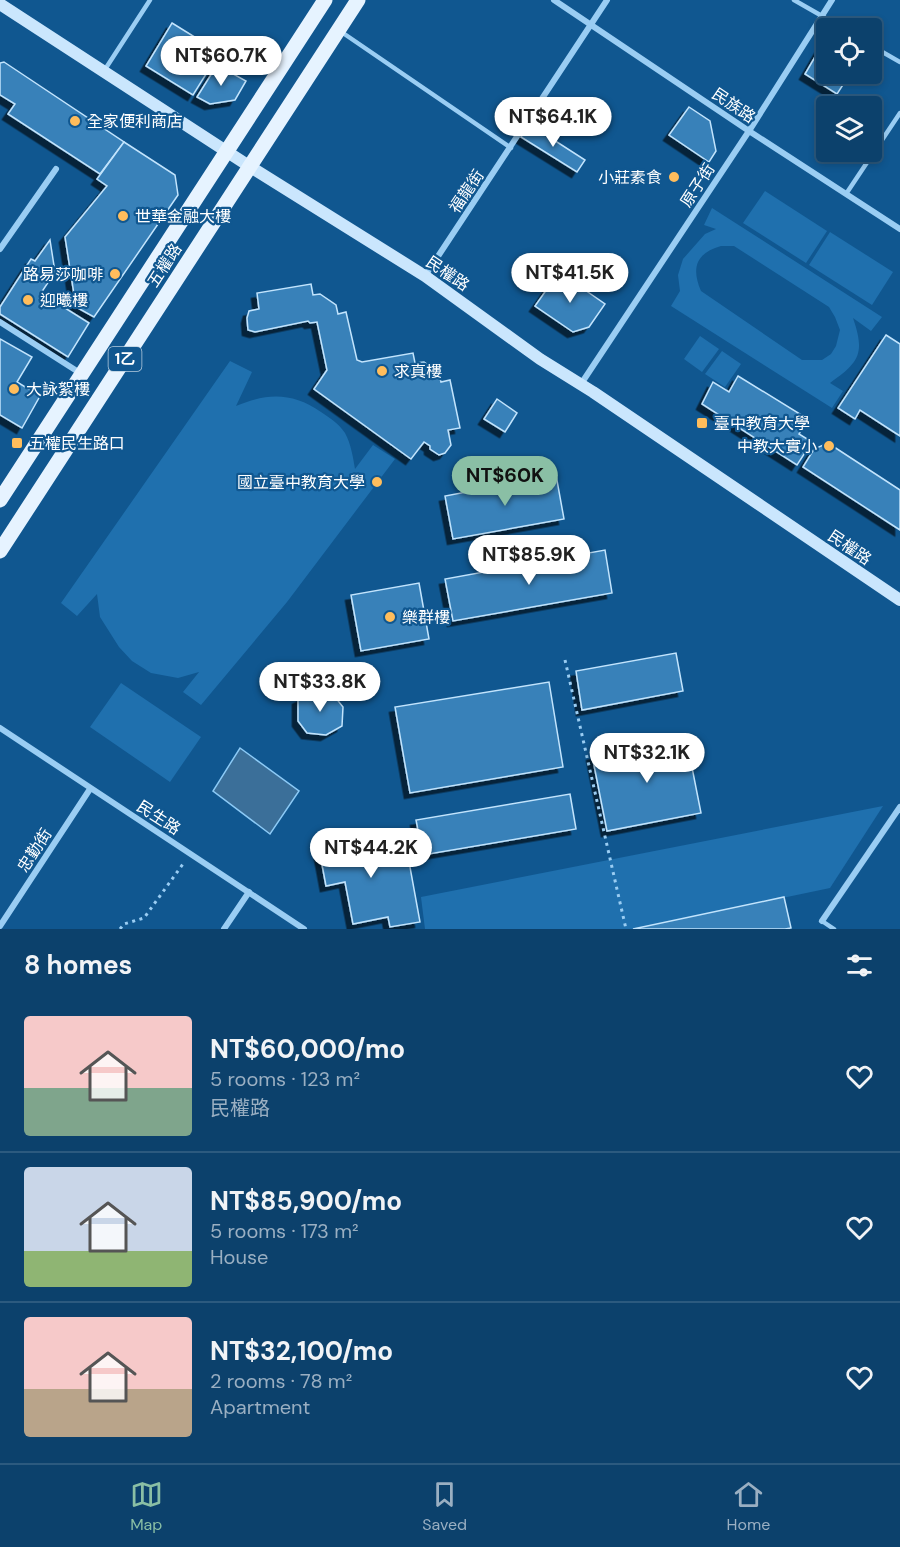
<!DOCTYPE html>
<html lang="en">
<head>
<meta charset="utf-8">
<style>
  :root { --surface:#0c416c; --page:#1a4c74; --text:#f1f3f6; --muted:#9aafc2; --line:#2c5a7f; --accent:#8abfa5 }
  body { margin:0; font-family:"DM Sans","Noto Sans TC",sans-serif; background:var(--page); color:var(--text); height:100vh; display:flex; flex-direction:column; font-size:22px; white-space:nowrap }
  * { box-sizing:border-box; margin:0 }
  p { font-size:20px; color:var(--muted) }
  .icon { flex:none; width:33px; height:33px; fill:none; stroke:currentColor; stroke-width:2; stroke-linecap:round; stroke-linejoin:round }
  .map { position:relative; height:929px; overflow:hidden }
  .drawer { display:flex; flex-direction:column; background:var(--surface); flex:1 }
  .drawer>* { flex:none }
  .controls { position:absolute; left:816px; top:18px; display:grid; gap:12px }
  .controls a { display:grid; place-items:center; width:66px; height:66px; border-radius:6px; background:var(--surface); box-shadow:0 3px 9px #0003,0 0 0 2px var(--line); font-size:30px }
  .price { position:absolute; translate:-50% -51px; padding:0 14px; border-radius:21px; background:#fff; color:#222; font-size:20px; line-height:39px; filter:drop-shadow(0 2px 3px #0008) }
  .price::after { content:''; position:absolute; left:50%; top:36px; width:18px; height:14px; margin-left:-9px; background:inherit; clip-path:polygon(0 0,100% 0,50% 100%) }
  .price.current { background:var(--accent); color:#111 }
  ul { padding:0; list-style:none }
  li { display:flex; align-items:center; gap:18px; height:150px; padding:0 24px }
  li+li { border-top:2px solid var(--line) }
  li span { display:grid; place-items:center; flex:none; width:168px; height:120px; border-radius:6px; color:#555 }
  li>.icon { margin-inline-start:auto }
  span .icon { width:72px; height:72px; fill:#fffc; stroke-width:1 }
  li b { font-size:26px }
  h2 { display:flex; justify-content:space-between; align-items:center; height:72px; padding:0 24px; font-size:26px }
  .dock { display:flex; justify-content:space-around; align-items:center; height:84px; border-top:2px solid var(--line); background:var(--surface); font-size:16px; color:var(--muted) }
  .dock a { display:grid; justify-items:center; gap:3px }
  .dock .current { color:var(--accent) }
  .map>svg:first-child { display:block }
  .green { fill:#1f70ae; fill-rule:evenodd }
  .water { fill:#3b6f99; stroke:#8ccaf6; stroke-width:1.5 }
  .building { fill:#3881b9; stroke:#c2e4fd; stroke-width:1.5; filter:url(#shadow) }
  .lines { fill:none; stroke-linecap:round; stroke-linejoin:round }
  .path { stroke:#9acdf3; stroke-width:3; stroke-dasharray:3 4.5; stroke-linecap:butt }
  .service { stroke:#9acdf3; stroke-width:4.5 }
  .minor { stroke:#9acdf3; stroke-width:6 }
  .secondary { stroke:#cae6fd; stroke-width:12 }
  .primary { stroke:#e6f3ff; stroke-width:15 }
  .poi-dot { fill:#ffbd5c; stroke:#105790; stroke-width:2 }
  .labels { text-anchor:middle; stroke-width:4.5; stroke-linejoin:round; paint-order:stroke }
  .shield { fill:#105790; stroke:#b7cdde; stroke-width:1.5 }
  .shield-label { font-size:15px; font-weight:bold; fill:#fff }
  .street-label { font-size:16px; fill:#fff; stroke:#105790 }
  .poi-label { font-size:16px; fill:#fff; stroke:#105790; text-anchor:start }
</style>
</head>
<body>
<div class="map">
<svg width="900" height="929" viewBox="0 0 900 929">
  <defs>
    <filter id="shadow"><feDropShadow dx="-5.5" dy="5.5" stdDeviation="0" flood-color="#0009"/></filter>
  </defs>
  <rect width="100%" height="100%" fill="#105790"/>
  <g class="green">
    <path d="M765 191 827 231 806 263 743 223Z"/>
    <path d="M712 208 882 317 871 331 853 318C865 353 860 362 830 383L843 391 832 408 671 306 680 291 678 275 683 259 705 234 716 229 704 225ZM721 246H734L829 307 835 317 840 330 836 346 831 354 822 360H802L701 291C691 268 696 253 721 246Z"/>
    <path d="M830 232 893 272 872 305 809 265Z"/>
    <path d="M700 336 719 349 702 372 684 359Z"/>
    <path d="M722 351 741 364 725 387 705 374Z"/>
    <path d="M230 361 252 372 236 406C267 393 292 392 321 412 330 418 338 423 345 433 351 444 353 457 355 469L373 445 395 459 287 602 201 705 183 692 199 672 178 678 151 673 132 661 119 647 100 617 97 594 77 616 61 603Z"/>
    <path d="M121 683 201 737 170 782 90 727Z"/>
    <path d="M883 806 830 888 633 929H425L421 897Z"/>
  </g>
  <path class="water" d="M240 748 299 791 270 834 213 791Z"/>
  <g class="building">
    <path d="M172 23 206 44 199 55 213 63 193 95 146 66Z"/>
    <path d="M826 38V74H850L837 94 805 74Z"/>
    <path d="M4 62 124 142 100 174 8 114 15 104 0 95V63Z"/>
    <path d="M217 65 246 81 235 100 210 104 197 97Z"/>
    <path d="M689 107 710 121 716 151 709 162 669 135Z"/>
    <path d="M529 124 585 160 577 172 521 137Z"/>
    <path d="M124 142 175 175 178 195 94 317 76 307 65 237 107 186 97 179Z"/>
    <path d="M50 240 55 272 41 293 89 323 68 357 0 314V307L31 259 35 261Z"/>
    <path d="M559 272 605 304 589 327 573 332 535 306Z"/>
    <path d="M311 284 313 295 320 294 336 305 338 314 346 312 357 360 362 362 413 353 415 363 424 362 438 372 441 382 450 380 460 428 448 430 451 445 445 453 439 455 430 449V446L424 442 411 459 314 389 327 370 317 322 310 323 308 321 255 332 248 330 247 318 249 311 259 309 257 293Z"/>
    <path d="M886 335 900 344V436L860 410 855 419 838 408Z"/>
    <path d="M0 339 32 357 17 382 40 396 22 428 0 415Z"/>
    <path d="M738 376 808 419 799 434 812 442 797 465 702 404 713 382 729 392Z"/>
    <path d="M497 399 517 413 505 432 484 419Z"/>
    <path d="M828 443 900 490V530L803 467 814 449Z"/>
    <path d="M556 475 564 519 453 539 445 496Z"/>
    <path d="M605 550 612 593 453 621 445 579Z"/>
    <path d="M419 583 429 639 361 651 351 595Z"/>
    <path d="M676 653 683 691 582 710 576 671Z"/>
    <path d="M549 682 563 767 410 793 395 707Z"/>
    <path d="M314 691 331 692 343 707 342 726 326 735 307 733 298 721V699Z"/>
    <path d="M686 737 701 813 607 831 592 755Z"/>
    <path d="M570 794 576 829 423 855 416 820Z"/>
    <path d="M381 831 386 860 408 856 420 922 390 927 388 917 353 924 345 882 326 886 318 843Z"/>
    <path d="M784 897 791 928 785 929H633Z"/>
  </g>
  <g class="lines">
    <g class="path">
      <path d="M565 660 626 929"/>
      <path d="M120 929 124 924 144 918 183 864"/>
    </g>
    <g class="service">
      <path d="M794 0 843 28"/>
      <path d="M340 31 511 148"/>
      <path d="M872 46 900 62"/>
      <path d="M104 71 150 0"/>
      <path d="M846 194 900 113"/>
      <path d="M822 921 834 929"/>
    </g>
    <g class="minor">
      <path d="M554 0 749 131 900 229"/>
      <path d="M0 249 56 169"/>
      <path d="M425 276 607 0"/>
      <path d="M0 322 80 373"/>
      <path d="M581 384 749 131 832 0"/>
      <path d="M0 728 304 929"/>
      <path d="M822 921 900 807"/>
      <path d="M0 926 90 789"/>
      <path d="M224 929 249 892"/>
    </g>
    <path class="secondary" d="M0 4 249 166 425 276 540 359 593 392 900 600"/>
    <g class="primary">
      <path d="M0 500 325 0"/>
      <path d="M0 551 358 0"/>
    </g>
  </g>
  <g class="poi-dot">
    <circle cx="75" cy="121" r="6"/>
    <circle cx="674" cy="177" r="6"/>
    <circle cx="123" cy="216" r="6"/>
    <circle cx="115" cy="274" r="6"/>
    <circle cx="28" cy="300" r="6"/>
    <circle cx="382" cy="371" r="6"/>
    <circle cx="14" cy="389" r="6"/>
    <rect x="696" y="417" width="12" height="12" rx="3"/>
    <rect x="11" y="437" width="12" height="12" rx="3"/>
    <circle cx="829" cy="446" r="6"/>
    <circle cx="377" cy="482" r="6"/>
    <circle cx="390" cy="617" r="6"/>
  </g>
  <g class="labels">
    <rect class="shield" x="108.5" y="347" width="33" height="24" rx="4.5"/>
    <g class="shield-label">
      <text x="125" y="364">1乙</text>
    </g>
    <g class="street-label">
      <text transform="translate(734 105) rotate(34)" y="6">民族路</text>
      <text transform="translate(697 185) rotate(-57)" y="6">原子街</text>
      <text transform="translate(466 191) rotate(-56)" y="6">福龍街</text>
      <text transform="translate(164 265) rotate(-57)" y="6">五權路</text>
      <text transform="translate(448 273) rotate(34)" y="6">民權路</text>
      <text transform="translate(850 547) rotate(34)" y="6">民權路</text>
      <text transform="translate(159 817) rotate(33)" y="6">民生路</text>
      <text transform="translate(34 850) rotate(-57)" y="6">忠勤街</text>
    </g>
    <g class="poi-label">
      <text x="87" y="127">全家便利商店</text>
      <text x="662" y="183" text-anchor="end">小莊素食</text>
      <text x="135" y="222">世華金融大樓</text>
      <text x="103" y="280" text-anchor="end">路易莎咖啡</text>
      <text x="40" y="306">迎曦樓</text>
      <text x="394" y="377">求真樓</text>
      <text x="26" y="395">大詠絮樓</text>
      <text x="714" y="429">臺中教育大學</text>
      <text x="29" y="449">五權民生路口</text>
      <text x="817" y="452" text-anchor="end">中教大實小</text>
      <text x="365" y="488" text-anchor="end">國立臺中教育大學</text>
      <text x="402" y="623">樂群樓</text>
    </g>
  </g>
</svg>
<div class="controls">
<a><svg class="icon" aria-label="locate" viewBox="0 0 24 24"><circle cx="12" cy="12" r="6"/><path d="M12 2v4M12 18v4M2 12h4M18 12h4"/></svg></a>
<a><svg class="icon" aria-label="layers" viewBox="0 0 24 24"><path d="M12 4l9 5-9 5-9-5zM3 14l9 5 9-5"/></svg></a>
</div>
<b class="price" style="left:221px;top:87px">NT$60.7K</b>
<b class="price" style="left:553px;top:148px">NT$64.1K</b>
<b class="price" style="left:570px;top:304px">NT$41.5K</b>
<b class="price current" style="left:505px;top:507px">NT$60K</b>
<b class="price" style="left:529px;top:586px">NT$85.9K</b>
<b class="price" style="left:320px;top:713px">NT$33.8K</b>
<b class="price" style="left:647px;top:784px">NT$32.1K</b>
<b class="price" style="left:371px;top:879px">NT$44.2K</b>
</div>
<section class="drawer">
<h2>8 homes<svg class="icon" aria-label="filters" viewBox="0 0 24 24"><path d="M4 7h16M4 17h16"/><circle cx="9" cy="7" r="2"/><circle cx="15" cy="17" r="2"/></svg></h2>
<ul>
<li><span style="background:linear-gradient(#f6c9c9 60%,#7fa58c 0)"><svg class="icon" aria-label="home" viewBox="0 0 24 24"><path d="M3 11l9-7 9 7M6 9v11h12V9"/></svg></span><div><b>NT$60,000/mo</b><p>5 rooms · 123 m²</p><p>民權路</p></div><svg class="icon" aria-label="heart" viewBox="0 0 24 24"><path d="M12 20l-8-8c-3-5 5-10 8-4 3-6 11-1 8 4z"/></svg></li>
<li><span style="background:linear-gradient(#c9d6e8 70%,#8fb573 0)"><svg class="icon" aria-label="home" viewBox="0 0 24 24"><path d="M3 11l9-7 9 7M6 9v11h12V9"/></svg></span><div><b>NT$85,900/mo</b><p>5 rooms · 173 m²</p><p>House</p></div><svg class="icon" aria-label="heart" viewBox="0 0 24 24"><path d="M12 20l-8-8c-3-5 5-10 8-4 3-6 11-1 8 4z"/></svg></li>
<li><span style="background:linear-gradient(#f6c9c9 60%,#b9a48a 0)"><svg class="icon" aria-label="home" viewBox="0 0 24 24"><path d="M3 11l9-7 9 7M6 9v11h12V9"/></svg></span><div><b>NT$32,100/mo</b><p>2 rooms · 78 m²</p><p>Apartment</p></div><svg class="icon" aria-label="heart" viewBox="0 0 24 24"><path d="M12 20l-8-8c-3-5 5-10 8-4 3-6 11-1 8 4z"/></svg></li>
</ul>
</section>
<nav class="dock">
<a class="current"><svg class="icon" aria-label="map" viewBox="0 0 24 24"><path d="M3 6l6-2 6 2 6-2v14l-6 2-6-2-6 2zM9 4v14M15 6v14"/></svg>Map</a>
<a><svg class="icon" aria-label="saved" viewBox="0 0 24 24"><path d="M7 4h10v16l-5-4-5 4z"/></svg>Saved</a>
<a><svg class="icon" aria-label="home" viewBox="0 0 24 24"><path d="M3 11l9-7 9 7M6 9v11h12V9"/></svg>Home</a>
</nav>
</body>
</html>
